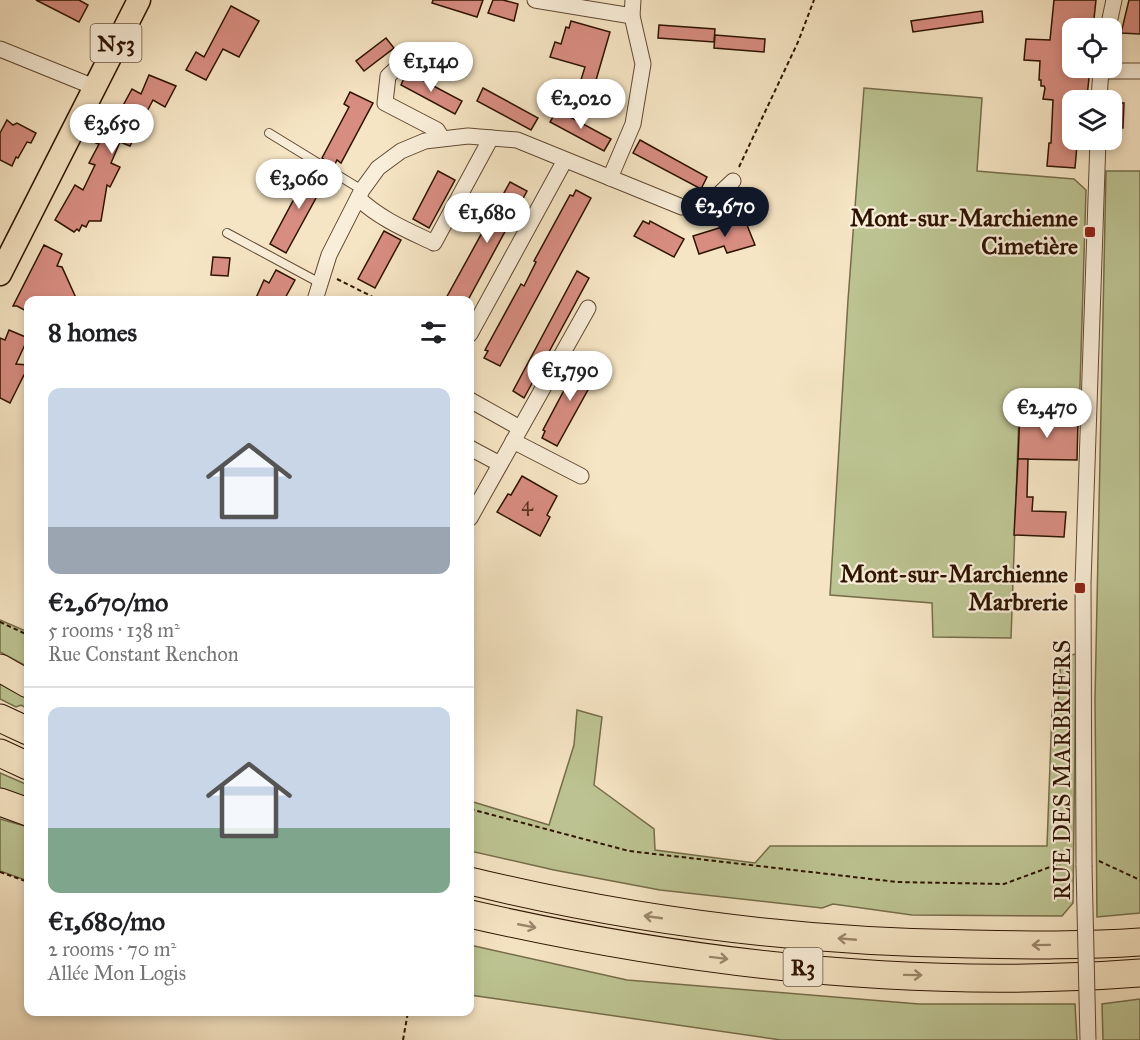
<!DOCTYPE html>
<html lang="en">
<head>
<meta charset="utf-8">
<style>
  :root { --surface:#fff; --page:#f6f6f6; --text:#202124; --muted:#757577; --line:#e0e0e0; --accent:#111827 }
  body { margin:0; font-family:"IM FELL Great Primer",serif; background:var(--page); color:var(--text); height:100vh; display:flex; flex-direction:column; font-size:22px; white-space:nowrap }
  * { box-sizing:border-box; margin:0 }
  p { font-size:20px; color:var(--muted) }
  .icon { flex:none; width:33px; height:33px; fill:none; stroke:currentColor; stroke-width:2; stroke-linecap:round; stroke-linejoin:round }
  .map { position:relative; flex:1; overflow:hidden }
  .panel { position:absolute; left:24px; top:296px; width:450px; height:720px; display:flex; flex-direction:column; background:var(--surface); border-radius:12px; box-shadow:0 3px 9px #0003 }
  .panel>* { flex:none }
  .controls { position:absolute; left:1062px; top:18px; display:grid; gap:12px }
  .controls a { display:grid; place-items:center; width:60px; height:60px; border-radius:12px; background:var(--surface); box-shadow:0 3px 9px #0003; font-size:30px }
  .price { position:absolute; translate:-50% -51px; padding:0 14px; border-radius:21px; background:#fff; color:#222; font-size:20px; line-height:39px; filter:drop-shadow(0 2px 3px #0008) }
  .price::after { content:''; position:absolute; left:50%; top:36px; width:18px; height:14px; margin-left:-9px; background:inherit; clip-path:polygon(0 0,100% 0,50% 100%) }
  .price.on { background:var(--accent); color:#fff }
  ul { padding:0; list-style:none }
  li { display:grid; align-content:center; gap:12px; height:318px; padding:0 24px }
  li+li { border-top:2px solid var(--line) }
  li span { display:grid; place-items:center; height:186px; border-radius:12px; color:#555 }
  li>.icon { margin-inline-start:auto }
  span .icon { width:108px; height:108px; fill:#fffc; stroke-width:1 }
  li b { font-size:26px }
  h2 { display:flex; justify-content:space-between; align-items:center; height:72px; padding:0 24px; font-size:26px }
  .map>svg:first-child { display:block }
  .green { fill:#bdc493; stroke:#766c4a; stroke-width:1.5 }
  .building { fill:#d88d81; stroke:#2e1300; stroke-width:1.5 }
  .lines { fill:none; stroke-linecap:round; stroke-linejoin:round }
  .service-casing { stroke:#604831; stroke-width:10 }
  .minor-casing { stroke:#604831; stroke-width:17 }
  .primary-casing { stroke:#2e1300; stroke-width:25 }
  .motorway-casing { stroke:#2e1300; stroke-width:29 }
  .path { stroke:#2e1300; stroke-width:2; stroke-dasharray:4.5 3; stroke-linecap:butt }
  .service { stroke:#f9eed9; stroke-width:8 }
  .minor { stroke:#f9eed9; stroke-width:15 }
  .primary { stroke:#f6e5c4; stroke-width:22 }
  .motorway { stroke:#f6e5c4; stroke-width:27 }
  .minor-bridge-casing { stroke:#604831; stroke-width:17; stroke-linecap:butt }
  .minor-bridge { stroke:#f9eed9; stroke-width:15 }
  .oneway { stroke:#9c866c }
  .poi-dot { fill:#8f2418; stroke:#f9eed9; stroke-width:2 }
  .labels { text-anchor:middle; stroke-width:4.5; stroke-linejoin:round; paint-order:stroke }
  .number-label { font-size:21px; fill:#583220 }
  .shield { fill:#f9eed9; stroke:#6b5541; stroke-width:1.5 }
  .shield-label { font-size:22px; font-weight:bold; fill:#2e1300 }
  .poi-label { font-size:24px; font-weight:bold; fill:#2e1300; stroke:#f9eed9; text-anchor:end }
  .street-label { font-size:24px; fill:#2e1300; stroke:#f9eed9 }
</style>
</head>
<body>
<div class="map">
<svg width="1140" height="1040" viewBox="0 0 1140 1040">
  <rect width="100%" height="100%" fill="#f6e5c4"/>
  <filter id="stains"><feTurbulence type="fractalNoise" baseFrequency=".00333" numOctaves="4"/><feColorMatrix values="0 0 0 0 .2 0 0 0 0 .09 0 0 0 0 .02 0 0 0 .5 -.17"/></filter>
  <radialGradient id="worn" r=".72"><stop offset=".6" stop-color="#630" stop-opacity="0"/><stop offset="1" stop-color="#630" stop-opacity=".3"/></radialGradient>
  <g class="green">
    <path d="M864 88 982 98 977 171 1074 179 1086 190 1079 418 1019 413 1011 638 933 637 932 603 830 595 848 300Z"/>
    <path d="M1106 171H1140V913L1097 917 1095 699Z"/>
    <path d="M0 620 28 632V667L0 652Z"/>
    <path d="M1076 654 1073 903 1062 916 912 915 833 904 822 908 660 890 554 870 470 851V801L549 825 574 745 577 710 602 717 594 785 654 829 655 850 755 863 770 846H1047L1052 710 1058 703 1061 657Z"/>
    <path d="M0 681 28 697V709L21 705 16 707 0 699Z"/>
    <path d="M0 773 28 785V801L0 792Z"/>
    <path d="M0 819 28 827V881L0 871Z"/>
    <path d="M470 945 627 980 919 1004H1075L1077 1040H781L470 995Z"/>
    <path d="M1140 999V1040H1103L1102 1004Z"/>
  </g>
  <g class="building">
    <path d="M36 0H79L88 5 79 22Z"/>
    <path d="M433 0H483L477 17 432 3Z"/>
    <path d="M493 0H503L518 4 514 21 488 13Z"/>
    <path d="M1054 0H1096L1093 28H1072V68H1090L1087 97 1072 96V145H1077L1075 168 1047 166 1049 143H1051L1053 100 1043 99 1045 88 1044 86H1041V80H1039L1040 61 1024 60 1026 39 1050 40Z"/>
    <path d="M1129 0H1140V34L1121 33Z"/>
    <path d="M231 6 259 21 239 57 223 49 206 80 186 70 196 52 204 57Z"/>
    <path d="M982 11 983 22 913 32 911 21Z"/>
    <path d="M571 21 610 32 594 87 580 83 585 67 550 57 555 42 561 44 566 27 569 28Z"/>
    <path d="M659 25 715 29 714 42 658 38Z"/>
    <path d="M715 35 765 39 764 52 714 48Z"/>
    <path d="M386 38 394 48 364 71 356 61Z"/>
    <path d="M407 72 462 101 455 114 401 85Z"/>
    <path d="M149 75 176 86 165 107 153 100 142 121 146 122 139 136H135L130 146 120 142 111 163 120 167 110 187 107 185 101 221H89L86 227 82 225 79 231 77 229 74 232 55 220 75 185 83 190 95 165 89 163 99 144 96 143 104 127 108 129 111 121 114 122 132 89 141 94Z"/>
    <path d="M483 88 538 118 531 130 477 101Z"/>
    <path d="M350 92 373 103 341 163 337 160 334 166 322 158 349 107 344 104Z"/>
    <path d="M1112 103H1124L1123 128 1112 127Z"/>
    <path d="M557 110 611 139 604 151 550 122Z"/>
    <path d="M7 120 13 125 17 123 36 133 31 143 27 142 18 158 16 157 12 166 0 160V133Z"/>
    <path d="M640 140 707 177 701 189 633 153Z"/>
    <path d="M310 169 315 171 316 169 328 176 286 253 270 244Z"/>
    <path d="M438 171 455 180 429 228 413 219Z"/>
    <path d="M510 182 527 191 468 300H445Z"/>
    <path d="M576 190 591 198 500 366 484 358 488 351 485 350 521 284 524 286 536 262 534 261 570 195 573 196Z"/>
    <path d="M745 220 755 245 727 253 724 246 699 254 693 236Z"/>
    <path d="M643 221 649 224 650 221 684 239 674 257 634 236Z"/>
    <path d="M384 231 401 240 375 288 358 279Z"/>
    <path d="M44 245 62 254 57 266 62 267 76 298 28 300V312L17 306H13Z"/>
    <path d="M213 257 230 258 228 276 211 275Z"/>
    <path d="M276 270 295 280 284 300H255L264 280 269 283Z"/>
    <path d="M577 271 589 278 524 398 513 391Z"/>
    <path d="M9 330 28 338 16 364 28 365V374L24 375 10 403 0 398V338L5 340Z"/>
    <path d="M584 359 600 368 557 446 542 438 545 431 543 430 578 364 581 365Z"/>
    <path d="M1020 411 1034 413V420L1078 421 1077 460 1018 459Z"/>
    <path d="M1018 459H1028L1027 497H1033L1032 511 1066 512 1064 537 1014 535Z"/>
    <path d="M522 476 557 496 547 515 550 517 540 536 497 512 508 494 511 495Z"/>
  </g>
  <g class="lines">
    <g class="service-casing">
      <g id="service">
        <path d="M269 133 362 190"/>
        <path d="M227 233 320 283"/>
      </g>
    </g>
    <g class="minor-casing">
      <g id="minor">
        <path d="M535 0 632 16"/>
        <path d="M1108 28 1114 0"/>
        <path d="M0 49 94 87"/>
        <path d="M399 66 388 76 385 103 437 130 442 138"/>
        <path d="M1101 71H1140"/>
        <path d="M1099 100 1101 68"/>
        <path d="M610 178 633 124 643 64 632 16 633 0"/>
        <path d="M358 198C380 219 407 230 434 243L491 138"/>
        <path d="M315 300 329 255 362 190 378 168 401 151 425 141 468 136 517 140 682 207 712 201 733 181"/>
        <path d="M470 334 565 160"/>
        <path d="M470 400 520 428"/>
        <path d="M513 441 581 476"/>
        <path d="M470 448 500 464"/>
        <path d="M470 518 588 308"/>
        <path d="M1084 865 1083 583 1098 140"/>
      </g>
    </g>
    <g class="primary-casing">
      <path id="primary" d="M0 274 139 0"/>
    </g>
    <g class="motorway-casing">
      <g id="motorway">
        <path d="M0 668 28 684"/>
        <path d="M0 718 28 731"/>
        <path d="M0 753 28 766"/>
        <path d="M0 802 28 812"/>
        <path d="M470 881C634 921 804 942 972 944 1028 945 1084 946 1140 942"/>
        <path d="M470 914C688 964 916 990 1140 973"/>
      </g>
    </g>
    <g class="path">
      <path d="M739 167 798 42 814 0"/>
      <path d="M337 279 379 300"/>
      <path d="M0 622 28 635"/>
      <path d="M470 809 629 851 897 882 1004 884 1069 860"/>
      <path d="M1099 861 1140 880"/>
      <path d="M0 872 28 882"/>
      <path d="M403 1040 408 1012 406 1011"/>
    </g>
    <use href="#service" class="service"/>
    <use href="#minor" class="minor"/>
    <use href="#primary" class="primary"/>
    <use href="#motorway" class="motorway"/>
    <g class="minor-bridge-casing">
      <path id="minor-bridge" d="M1084 865 1088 1040"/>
    </g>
    <use href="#minor-bridge" class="minor-bridge"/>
  </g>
  <defs><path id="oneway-shaft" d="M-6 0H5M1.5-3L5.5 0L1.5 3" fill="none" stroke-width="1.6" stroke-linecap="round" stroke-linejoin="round" transform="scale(1.5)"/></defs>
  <g class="oneway">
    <use href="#oneway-shaft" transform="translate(653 917) rotate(-172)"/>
    <use href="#oneway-shaft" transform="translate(527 926) rotate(11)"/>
    <use href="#oneway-shaft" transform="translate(847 939) rotate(-175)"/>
    <use href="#oneway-shaft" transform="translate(1041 945) rotate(179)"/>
    <use href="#oneway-shaft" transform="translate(719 958) rotate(7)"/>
    <use href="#oneway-shaft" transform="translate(913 975) rotate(1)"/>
  </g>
  <g class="poi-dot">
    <rect x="1084" y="226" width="12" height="12" rx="3"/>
    <rect x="1074" y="582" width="12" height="12" rx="3"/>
  </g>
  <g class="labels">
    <g class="number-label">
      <text x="527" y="511">4</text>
    </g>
    <g class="shield">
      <rect x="90.5" y="24" width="51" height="38" rx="4.5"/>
      <rect x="783.5" y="948" width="39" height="38" rx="4.5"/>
    </g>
    <g class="shield-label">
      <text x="116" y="51">N53</text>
      <text x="803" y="975">R3</text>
    </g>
    <g class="poi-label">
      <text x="1078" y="226">Mont-sur-Marchienne<tspan x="1078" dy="28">Cimetière</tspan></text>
      <text x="1068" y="582">Mont-sur-Marchienne<tspan x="1068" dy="28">Marbrerie</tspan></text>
    </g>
    <g class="street-label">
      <text transform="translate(1062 770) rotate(-90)" y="8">RUE DES MARBRIERS</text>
    </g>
  </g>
  <rect width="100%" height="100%" filter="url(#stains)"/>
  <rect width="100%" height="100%" fill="url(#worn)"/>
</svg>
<div class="controls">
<a><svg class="icon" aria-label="locate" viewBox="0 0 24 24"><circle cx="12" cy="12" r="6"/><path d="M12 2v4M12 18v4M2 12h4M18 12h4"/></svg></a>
<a><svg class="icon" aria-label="layers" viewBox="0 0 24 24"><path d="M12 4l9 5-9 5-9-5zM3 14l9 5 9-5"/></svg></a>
</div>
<b class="price" style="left:431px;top:93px">€1,140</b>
<b class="price" style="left:581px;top:130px">€2,020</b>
<b class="price" style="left:112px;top:155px">€3,650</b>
<b class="price" style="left:299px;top:210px">€3,060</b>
<b class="price on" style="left:725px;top:238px">€2,670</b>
<b class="price" style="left:487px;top:244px">€1,680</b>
<b class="price" style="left:570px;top:402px">€1,790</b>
<b class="price" style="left:1047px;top:439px">€2,470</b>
<section class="panel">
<h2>8 homes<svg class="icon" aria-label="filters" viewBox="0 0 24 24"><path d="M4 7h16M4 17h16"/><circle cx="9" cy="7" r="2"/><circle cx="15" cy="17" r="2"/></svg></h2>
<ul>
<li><span style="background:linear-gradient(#c9d6e8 75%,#9aa5b1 0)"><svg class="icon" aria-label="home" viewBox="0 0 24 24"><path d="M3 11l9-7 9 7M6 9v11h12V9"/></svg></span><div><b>€2,670/mo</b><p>5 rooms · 138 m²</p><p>Rue Constant Renchon</p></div></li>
<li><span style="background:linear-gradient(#c9d6e8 65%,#7fa58c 0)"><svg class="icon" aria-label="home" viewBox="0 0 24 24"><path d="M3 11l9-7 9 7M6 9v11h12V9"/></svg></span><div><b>€1,680/mo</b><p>2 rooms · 70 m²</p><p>Allée Mon Logis</p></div></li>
</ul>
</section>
</div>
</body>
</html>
